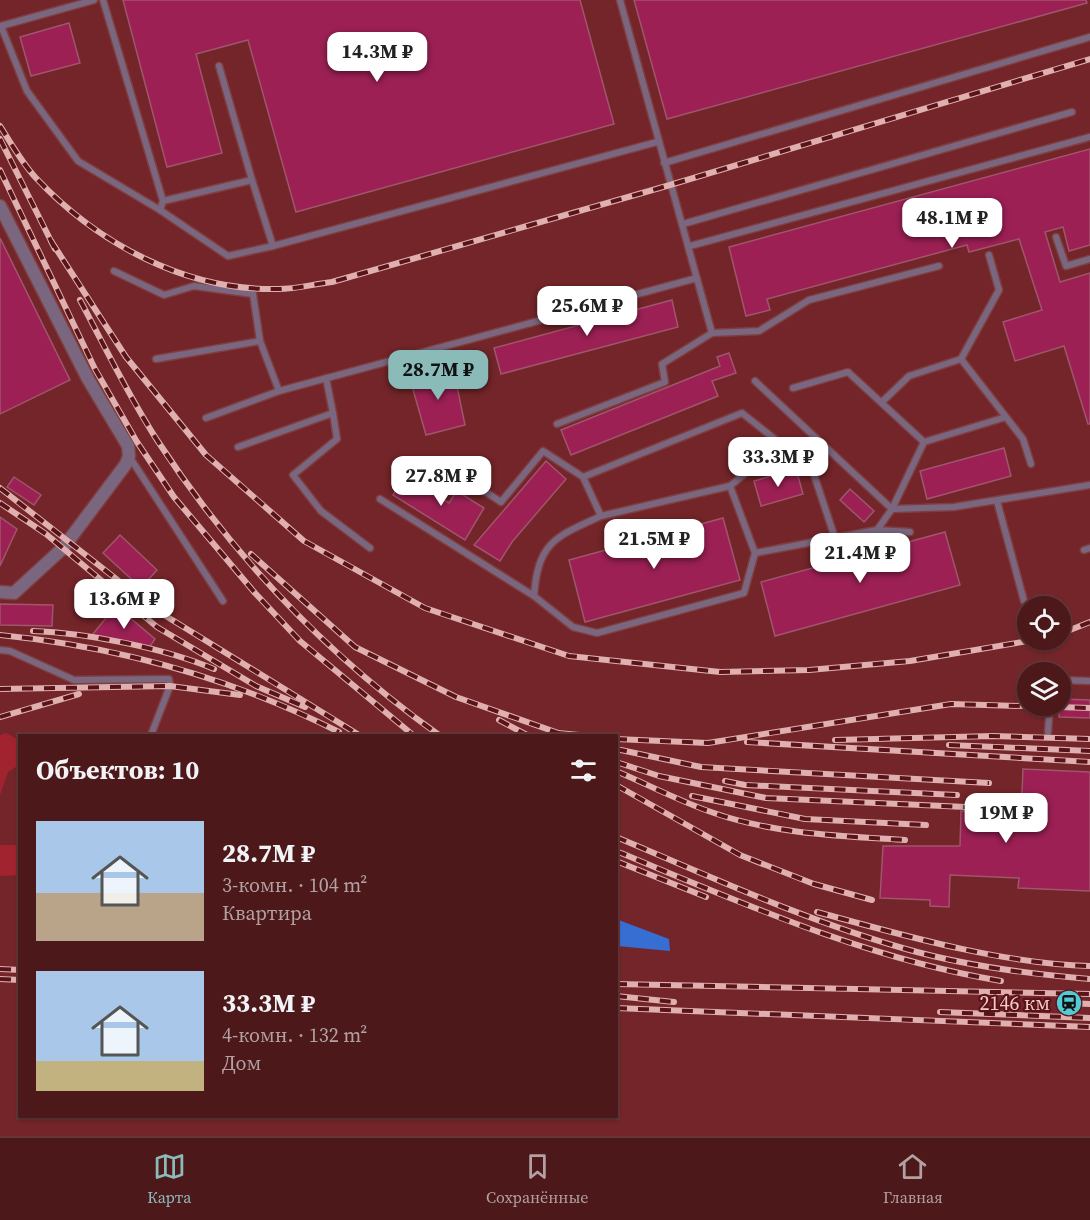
<!DOCTYPE html>
<html lang="ru">
<head>
<meta charset="utf-8">
<style>
  :root { --surface:#4c181a; --page:#562527; --text:#f1f3f6; --muted:#b2a0a2; --line:#633739; --accent:#8bbbb9 }
  body { margin:0; font-family:"Source Serif 4",serif; background:var(--page); color:var(--text); height:100vh; display:flex; flex-direction:column; font-size:22px; white-space:nowrap }
  * { box-sizing:border-box; margin:0 }
  p { font-size:20px; color:var(--muted) }
  .icon { flex:none; width:33px; height:33px; fill:none; stroke:currentColor; stroke-width:2; stroke-linecap:round; stroke-linejoin:round }
  .map { position:relative; flex:1; overflow:hidden }
  .drawer { position:absolute; left:18px; top:734px; width:600px; height:384px; display:flex; flex-direction:column; background:var(--surface); border-radius:0px; box-shadow:0 2px 4px #0004,0 0 0 2px var(--line) }
  .drawer>* { flex:none }
  .fabs { position:absolute; left:1017px; top:596px; display:grid; gap:12px }
  .fabs a { display:grid; place-items:center; width:54px; height:54px; border-radius:50%; background:var(--surface); box-shadow:0 2px 4px #0004,0 0 0 2px var(--line); font-size:30px }
  .price { position:absolute; translate:-50% -51px; padding:0 14px; border-radius:12px; background:#fff; color:#222; font-size:20px; line-height:39px; filter:drop-shadow(0 2px 3px #0008) }
  .price::after { content:''; position:absolute; left:50%; top:36px; width:18px; height:14px; margin-left:-9px; background:inherit; clip-path:polygon(0 0,100% 0,50% 100%) }
  .price.selected { background:var(--accent); color:#111 }
  ul { padding:0; list-style:none }
  li { display:flex; align-items:center; gap:18px; height:150px; padding:0 18px }
  li span { display:grid; place-items:center; flex:none; width:168px; height:120px; border-radius:0px; color:#555 }
  li>.icon { margin-inline-start:auto }
  span .icon { width:72px; height:72px; fill:#fffc; stroke-width:1 }
  li b { font-size:26px }
  h2 { display:flex; justify-content:space-between; align-items:center; height:72px; padding:0 18px; font-size:26px }
  .dock { display:flex; justify-content:space-around; align-items:center; height:84px; border-top:2px solid var(--line); background:var(--surface); font-size:16px; color:var(--muted) }
  .dock a { display:grid; justify-items:center; gap:3px }
  .dock .selected { color:var(--accent) }
  .map>svg:first-child { display:block }
  .built { fill:#732529; fill-rule:evenodd }
  .green { fill:#a22330 }
  .water { fill:#376ed1 }
  .building { fill:#9c2054; stroke:#9f556c; stroke-width:1.5 }
  .lines { fill:none; stroke-linecap:round; stroke-linejoin:round }
  .service-casing { stroke:#7f3f41; stroke-width:9 }
  .minor-casing { stroke:#7f3f41; stroke-width:15 }
  .service { stroke:#7a667e; stroke-width:6 }
  .minor { stroke:#7a667e; stroke-width:12 }
  .rail-casing { stroke:#dfb0af; stroke-width:6 }
  .rail { stroke:#591419; stroke-width:4; stroke-dasharray:11; stroke-linecap:butt }
  .labels { text-anchor:middle; stroke-width:4.5; stroke-linejoin:round; paint-order:stroke }
  .poi-label { font-size:20px; fill:#f5cac8; stroke:#591419; text-anchor:end }
</style>
</head>
<body>
<div class="map">
<svg width="1090" height="1136" viewBox="0 0 1090 1136">
  <rect width="100%" height="100%" fill="#652023"/>
  <path class="built" d="M0 0H1090V1136H0ZM1028 606H1060V639H1028ZM1028 672H1060V705H1028ZM20 735H616V1116H20Z"/>
  <g class="green">
    <path d="M6 733 19 740V765L8 772 0 795V735Z"/>
    <path d="M0 845H19V875L0 876Z"/>
  </g>
  <path class="water" d="M616 919 669 939 670 951 617 946Z"/>
  <g class="building">
    <path d="M123 0H580L614 124 296 212 248 40 196 54 222 153 167 167Z"/>
    <path d="M634 0H1086L1087 3 667 119Z"/>
    <path d="M69 23 80 63 31 76 20 37Z"/>
    <path d="M1090 149V245L1069 251 1063 227 1045 232 1060 282 1090 273V424H1088L1064 346 1015 361 1003 322 1042 310 1019 239 969 252 967 245 767 299 770 310 746 316 729 247Z"/>
    <path d="M0 238 70 380 0 414Z"/>
    <path d="M672 300 678 327 501 374 494 348Z"/>
    <path d="M729 353 736 373 712 381 718 396 571 455 561 430 720 366 717 357Z"/>
    <path d="M453 367 465 425 426 435 410 379Z"/>
    <path d="M1004 448 1011 476 927 499 920 471Z"/>
    <path d="M546 461 566 479 512 542 500 561 474 545Z"/>
    <path d="M796 469 803 494 761 506 754 481Z"/>
    <path d="M405 476 449 503 457 491 484 508 465 540 393 495Z"/>
    <path d="M14 477 41 495 34 505 7 487Z"/>
    <path d="M850 489 874 511 864 522 840 500Z"/>
    <path d="M0 517 17 529 0 566Z"/>
    <path d="M723 518 740 580 585 622 569 560Z"/>
    <path d="M945 532 960 585 775 636 761 582Z"/>
    <path d="M120 535 157 570 141 588 103 553Z"/>
    <path d="M0 604 53 605 52 626 0 625Z"/>
    <path d="M116 606 155 639 149 648 92 635Z"/>
    <path d="M1060 699 1090 700V718L1059 717Z"/>
    <path d="M1023 769 1090 772V891L1018 888 1019 878 950 875 949 907 930 906V900L880 898 883 846H960L961 811 1021 813Z"/>
  </g>
  <g class="lines">
    <g class="service-casing">
      <g id="service">
        <path d="M94 0 1 26 27 91 78 161 160 210 163 201 252 180 273 246 657 142"/>
        <path d="M103 0 163 201"/>
        <path d="M219 66 252 180"/>
        <path d="M664 163 1090 37"/>
        <path d="M160 210 228 256 273 246"/>
        <path d="M683 224 1072 112"/>
        <path d="M1056 237 1066 266 1090 259"/>
        <path d="M690 246 1090 137"/>
        <path d="M114 271 164 295 194 286 253 294 260 341 279 391"/>
        <path d="M712 333 759 331 809 300 939 266"/>
        <path d="M156 359 260 341"/>
        <path d="M961 359 999 290 989 255"/>
        <path d="M326 378 333 413"/>
        <path d="M755 381 892 509 954 507 1090 485"/>
        <path d="M882 402 909 376 961 359 1006 417 924 442"/>
        <path d="M1006 417 1023 439 1031 464"/>
        <path d="M206 418 279 391 697 278"/>
        <path d="M557 424 665 382 662 364 712 333 620 0"/>
        <path d="M238 447 333 413 337 439 293 475 321 511 370 548"/>
        <path d="M129 456 223 601"/>
        <path d="M443 464 501 502 543 451 583 477 601 516 730 486 755 553 877 530 892 509 924 442 848 372 793 388"/>
        <path d="M583 477 742 413 781 444"/>
        <path d="M730 486 781 444 811 466 835 538"/>
        <path d="M380 499 534 596C538 542 555 537 601 516"/>
        <path d="M997 501 1024 601"/>
        <path d="M877 530 910 532"/>
        <path d="M1084 550 1090 548"/>
        <path d="M534 596 573 627 597 633 744 593 755 553"/>
        <path d="M0 650 10 651 74 680 169 679 170 686 151 735"/>
        <path d="M1060 680 1090 681"/>
        <path d="M1048 732 1050 705"/>
      </g>
    </g>
    <g class="minor-casing">
      <path id="minor" d="M0 206 88 379 128 446 129 456 126 464 63 548 14 593 0 592"/>
    </g>
    <use href="#service" class="service"/>
    <use href="#minor" class="minor"/>
    <g class="rail-casing">
      <g id="rail">
        <path d="M0 126C11 143 22 163 36 178 98 244 186 291 278 289 296 289 314 284 332 282L670 185 1090 59"/>
        <path d="M0 139 55 249"/>
        <path d="M0 170 95 369 137 442 174 497 255 593 300 641 413 735"/>
        <path d="M51 241 126 357 206 455 304 541 425 608 569 656 720 672 809 670 910 661 1040 639"/>
        <path d="M80 300C105 347 128 395 157 440 232 555 327 655 439 735"/>
        <path d="M0 488 156 610 359 735"/>
        <path d="M0 503 46 534 157 627 256 686 305 707"/>
        <path d="M251 554 355 647 456 697 564 735"/>
        <path d="M33 631C87 633 164 648 214 669"/>
        <path d="M1060 634 1090 622"/>
        <path d="M0 635C119 647 232 678 339 732"/>
        <path d="M0 689 170 686 240 695"/>
        <path d="M0 717 79 694"/>
        <path d="M499 720 527 735"/>
        <path d="M558 733 579 735"/>
        <path d="M616 739 708 743 951 704 1090 708"/>
        <path d="M835 740 993 736 1090 739"/>
        <path d="M747 742 1090 762"/>
        <path d="M949 745 1090 751"/>
        <path d="M616 749 701 767 989 783"/>
        <path d="M616 762 659 776 766 798 988 808"/>
        <path d="M616 771C649 785 681 802 714 813 774 834 841 836 905 840"/>
        <path d="M725 781 745 785 957 795"/>
        <path d="M616 785 740 855 814 884 872 900"/>
        <path d="M692 796 805 819 926 825"/>
        <path d="M616 837C712 877 806 921 906 949 966 966 1028 974 1090 979"/>
        <path d="M616 851C742 903 867 959 1001 981"/>
        <path d="M616 861 706 897"/>
        <path d="M817 912C902 935 1002 964 1090 966"/>
        <path d="M0 969 20 970"/>
        <path d="M0 979 20 980"/>
        <path d="M616 984 1090 994"/>
        <path d="M616 996 674 1002"/>
        <path d="M1069 1003 1090 1004"/>
        <path d="M616 1008 1090 1027"/>
        <path d="M940 1012 1090 1018"/>
      </g>
    </g>
    <use href="#rail" class="rail"/>
  </g>
  <defs>
    <g id="station-disc" transform="scale(1.35)"><circle r="9.5" fill="#51ccd4" stroke="#591419"/><path d="M-3-6H3Q5-6 5-4V2Q5 4 3 4L4.5 6H3L1.5 4h-3L-3 6H-4.5L-3 4Q-5 4-5 2V-4Q-5-6-3-6ZM-3.5-4v3h7v-3ZM-3.5 1v1.5H-2V1ZM2 1v1.5H3.5V1Z" fill="#111"/></g>
  </defs>
  <g fill-rule="evenodd">
    <use href="#station-disc" x="1069" y="1003"/>
  </g>
  <g class="labels">
    <g class="poi-label">
      <text x="1050" y="1010">2146 км</text>
    </g>
  </g>
</svg>
<div class="fabs">
<a><svg class="icon" aria-label="locate" viewBox="0 0 24 24"><circle cx="12" cy="12" r="6"/><path d="M12 2v4M12 18v4M2 12h4M18 12h4"/></svg></a>
<a><svg class="icon" aria-label="layers" viewBox="0 0 24 24"><path d="M12 4l9 5-9 5-9-5zM3 14l9 5 9-5"/></svg></a>
</div>
<b class="price" style="left:377px;top:83px">14.3M ₽</b>
<b class="price" style="left:952px;top:249px">48.1M ₽</b>
<b class="price" style="left:587px;top:337px">25.6M ₽</b>
<b class="price selected" style="left:438px;top:401px">28.7M ₽</b>
<b class="price" style="left:778px;top:488px">33.3M ₽</b>
<b class="price" style="left:441px;top:507px">27.8M ₽</b>
<b class="price" style="left:654px;top:570px">21.5M ₽</b>
<b class="price" style="left:860px;top:584px">21.4M ₽</b>
<b class="price" style="left:124px;top:630px">13.6M ₽</b>
<b class="price" style="left:1006px;top:844px">19M ₽</b>
<section class="drawer">
<h2>Объектов: 10<svg class="icon" aria-label="filters" viewBox="0 0 24 24"><path d="M4 7h16M4 17h16"/><circle cx="9" cy="7" r="2"/><circle cx="15" cy="17" r="2"/></svg></h2>
<ul>
<li><span style="background:linear-gradient(#a9c7e8 60%,#b9a48a 0)"><svg class="icon" aria-label="home" viewBox="0 0 24 24"><path d="M3 11l9-7 9 7M6 9v11h12V9"/></svg></span><div><b>28.7M ₽</b><p>3-комн. · 104 m²</p><p>Квартира</p></div></li>
<li><span style="background:linear-gradient(#a9c7e8 75%,#c2b280 0)"><svg class="icon" aria-label="home" viewBox="0 0 24 24"><path d="M3 11l9-7 9 7M6 9v11h12V9"/></svg></span><div><b>33.3M ₽</b><p>4-комн. · 132 m²</p><p>Дом</p></div></li>
</ul>
</section>
</div>
<nav class="dock">
<a class="selected"><svg class="icon" aria-label="map" viewBox="0 0 24 24"><path d="M3 6l6-2 6 2 6-2v14l-6 2-6-2-6 2zM9 4v14M15 6v14"/></svg>Карта</a>
<a><svg class="icon" aria-label="saved" viewBox="0 0 24 24"><path d="M7 4h10v16l-5-4-5 4z"/></svg>Сохранённые</a>
<a><svg class="icon" aria-label="home" viewBox="0 0 24 24"><path d="M3 11l9-7 9 7M6 9v11h12V9"/></svg>Главная</a>
</nav>
</body>
</html>
